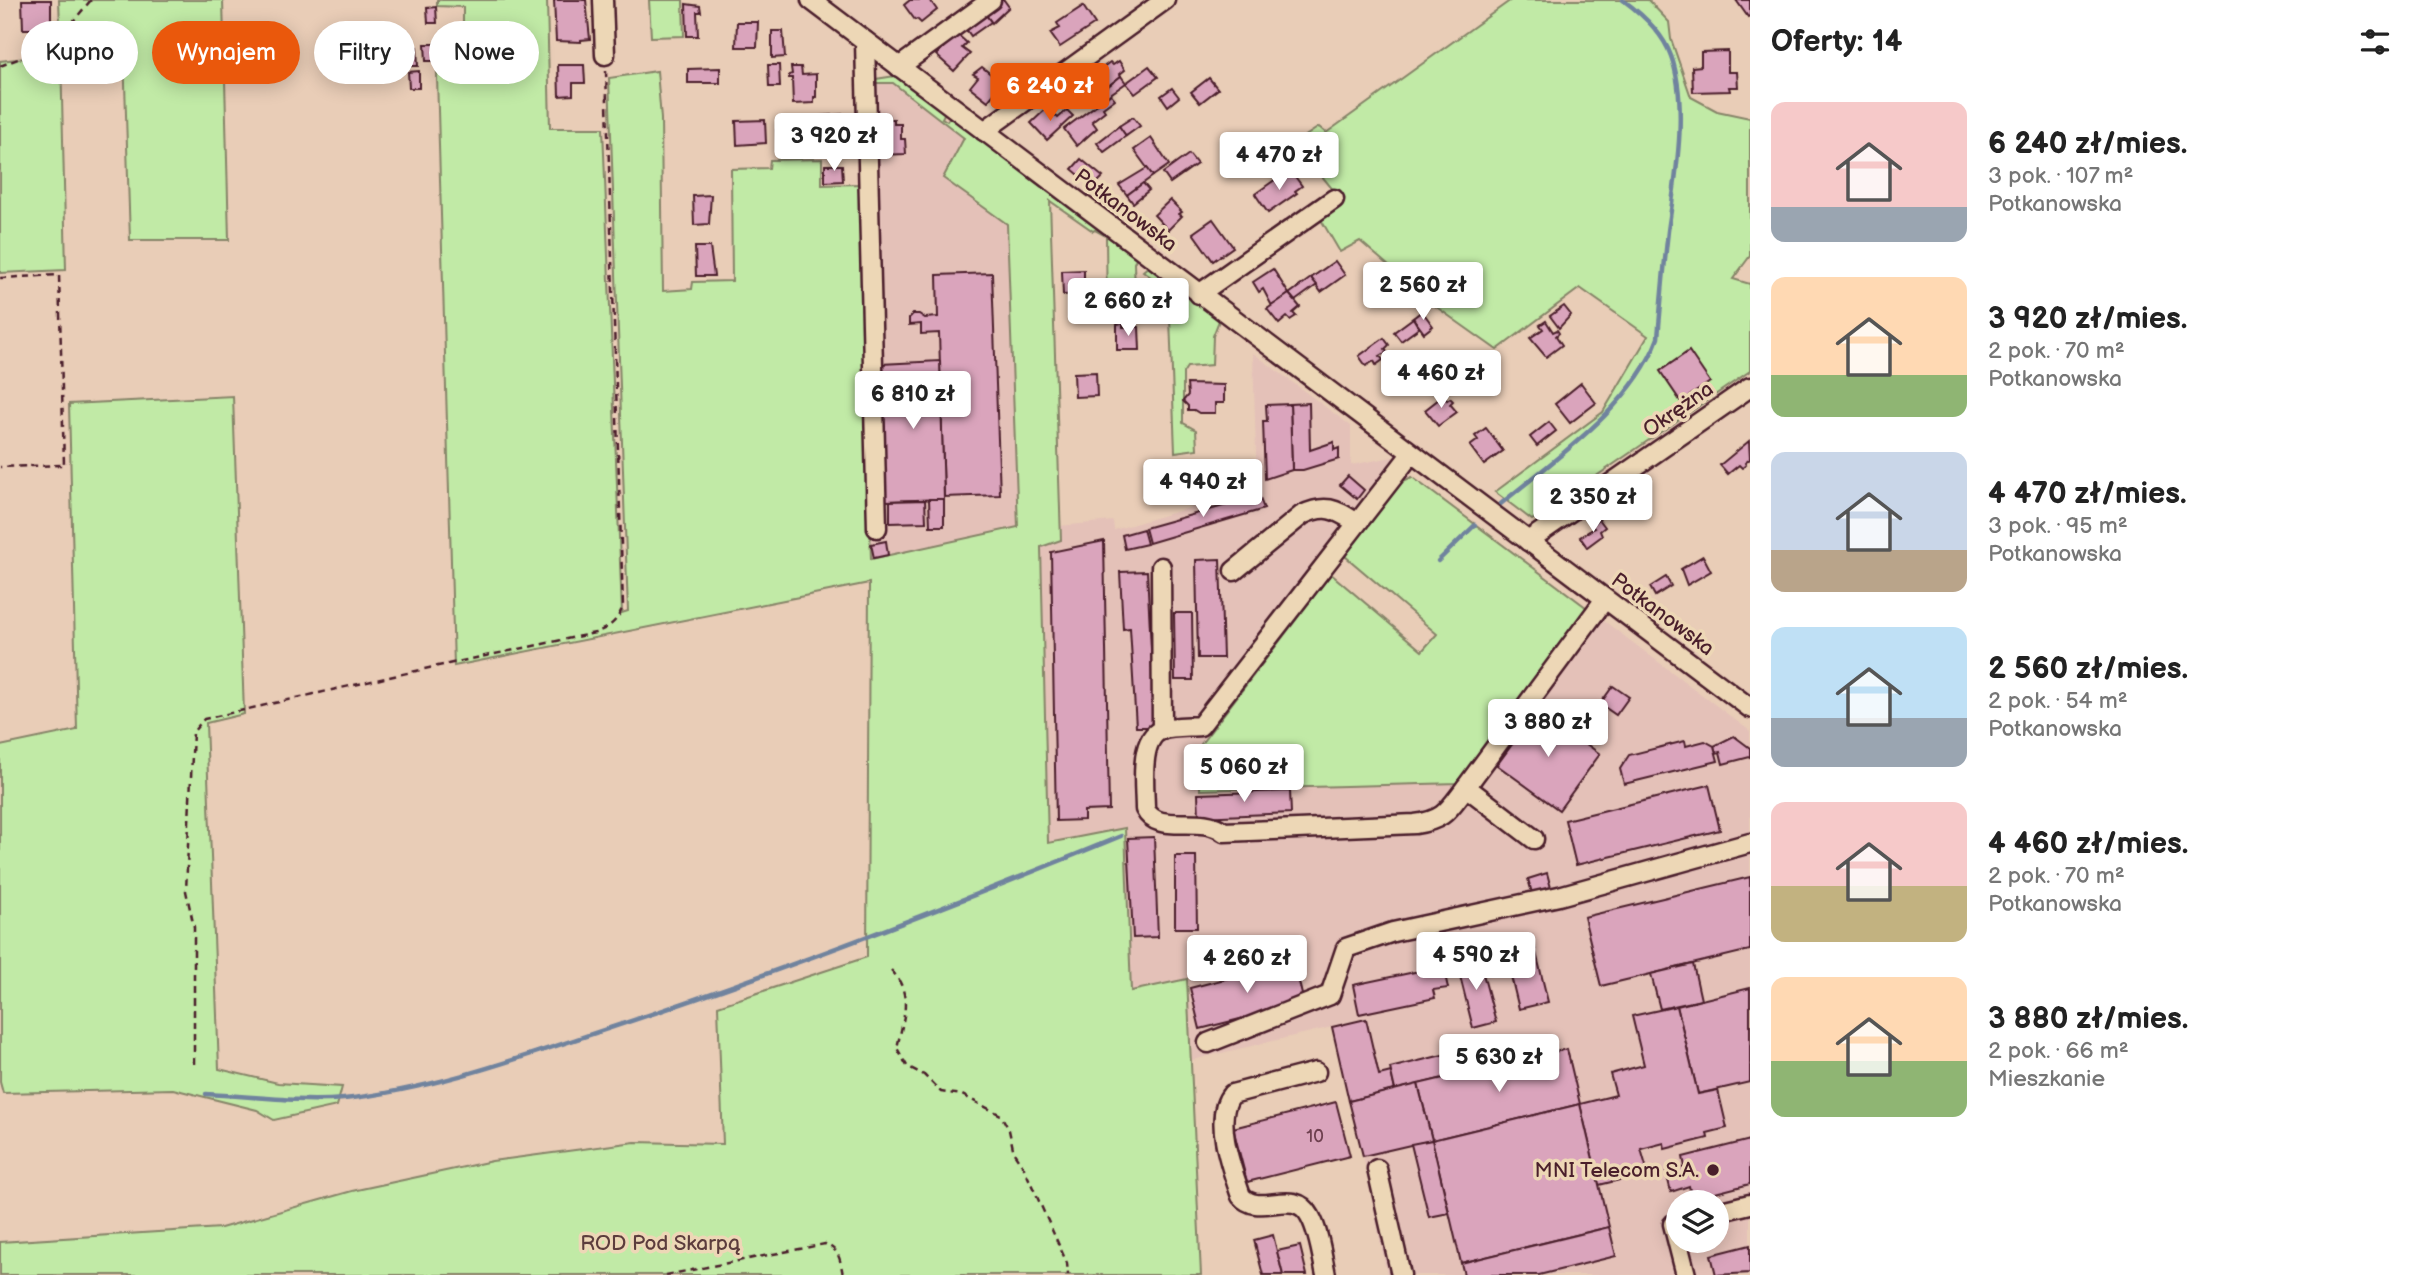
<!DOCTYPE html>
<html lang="pl">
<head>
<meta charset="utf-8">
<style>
  :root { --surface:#fff; --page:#f2f2f2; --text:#222; --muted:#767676; --accent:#ea580c }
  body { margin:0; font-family:"Balsamiq Sans",sans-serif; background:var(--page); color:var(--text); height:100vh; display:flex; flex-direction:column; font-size:26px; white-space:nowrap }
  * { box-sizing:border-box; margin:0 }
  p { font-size:23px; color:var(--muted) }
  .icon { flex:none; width:38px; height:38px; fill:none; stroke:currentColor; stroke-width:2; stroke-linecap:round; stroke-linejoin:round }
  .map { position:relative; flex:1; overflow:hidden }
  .details { display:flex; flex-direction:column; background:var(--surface); width:665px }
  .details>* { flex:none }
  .hud { position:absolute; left:21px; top:21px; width:665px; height:63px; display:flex; gap:14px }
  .tools { position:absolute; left:1666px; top:1190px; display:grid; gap:14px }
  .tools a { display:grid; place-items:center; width:63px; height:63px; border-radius:50%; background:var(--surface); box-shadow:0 4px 18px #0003; font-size:35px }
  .price { position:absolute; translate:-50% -60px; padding:0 16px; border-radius:7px; background:#fff; color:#222; font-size:23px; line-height:46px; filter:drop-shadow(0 2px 4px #0008) }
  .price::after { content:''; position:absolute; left:50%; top:42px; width:21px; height:16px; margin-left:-10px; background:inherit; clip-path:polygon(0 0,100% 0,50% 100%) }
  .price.current { background:var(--accent); color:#fff }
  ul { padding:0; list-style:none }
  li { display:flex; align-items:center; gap:21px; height:175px; padding:0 21px }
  li span { display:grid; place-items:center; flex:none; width:196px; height:140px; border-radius:14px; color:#555 }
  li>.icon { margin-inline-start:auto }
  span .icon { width:84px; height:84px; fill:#fffc; stroke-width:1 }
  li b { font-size:30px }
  h2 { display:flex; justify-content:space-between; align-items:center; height:84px; padding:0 21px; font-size:30px }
  .tag { padding:0 24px; border-radius:32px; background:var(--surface); box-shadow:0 4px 18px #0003; font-size:24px; line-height:63px }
  .tag.current { background:var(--accent); color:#fff }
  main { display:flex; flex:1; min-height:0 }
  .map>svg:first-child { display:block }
  .built { fill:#e4c1b8; fill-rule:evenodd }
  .green { fill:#c1eaa6; stroke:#868468; stroke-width:2 }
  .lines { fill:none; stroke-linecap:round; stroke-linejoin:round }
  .stream { stroke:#70839e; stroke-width:4.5 }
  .building { fill:#daa4bc; stroke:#4a1f2b; stroke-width:2 }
  .minor-casing { stroke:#4a1f2b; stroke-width:23 }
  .path { stroke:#4a1f2b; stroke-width:2.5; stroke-dasharray:7 5; stroke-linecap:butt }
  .minor { stroke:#edd7b6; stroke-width:18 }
  .poi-dot { fill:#4a1f2b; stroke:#edd7b6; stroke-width:2.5 }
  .labels { text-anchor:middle; stroke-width:7; stroke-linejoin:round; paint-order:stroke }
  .number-label { font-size:18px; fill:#6e404f }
  .street-label { font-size:21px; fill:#4a1f2b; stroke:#edd7b6 }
  .poi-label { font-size:21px; fill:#4a1f2b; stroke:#edd7b6; text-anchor:end }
  .park-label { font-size:21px; fill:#5c3d3d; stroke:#edd7b6 }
</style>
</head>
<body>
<main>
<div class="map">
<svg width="1750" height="1275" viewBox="0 0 1750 1275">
  <rect width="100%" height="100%" fill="#e9cdb7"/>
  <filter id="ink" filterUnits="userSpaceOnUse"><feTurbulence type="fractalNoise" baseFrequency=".0143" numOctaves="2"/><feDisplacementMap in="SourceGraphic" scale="14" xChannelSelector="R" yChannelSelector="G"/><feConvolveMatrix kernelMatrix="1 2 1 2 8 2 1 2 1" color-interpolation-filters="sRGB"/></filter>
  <g filter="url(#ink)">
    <g class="built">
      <path d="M855 83H893L964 138 962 142 1007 224 1018 528 871 559Z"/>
      <path d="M1253 353 1351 426V465L1398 456 1412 477 1399 483 1201 744 1459 782 1587 608 1750 731V1275H1387L1363 1156 1332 1027 1192 1060 1187 979 1131 992 1125 829 1048 844 1041 546 1061 540 1059 526 1113 521 1114 530 1257 488ZM1678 1202H1717V1241H1678Z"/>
    </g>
    <g class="green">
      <path d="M59 0H223L229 240H130L124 52 61 54 66 270 0 273V61L61 54Z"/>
      <path d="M437 0H547L550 128H603L622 613 628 611 609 78 657 71 661 119 663 291 692 289 693 282 732 281 731 169 769 168 770 160 822 159V185L859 184 871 559 1018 527 1007 224 943 178 964 138 893 83H874L876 79 895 76 945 112 942 118 947 121 951 115 969 128 968 131 1049 192 1051 190 1137 256 1134 263 1136 318 1107 319 1106 236 1095 230 1093 231 1050 201 1061 540 1041 547 1048 843 1125 828 1131 991 1187 979 1201 1275H0V1242L221 1228 352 1191 492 1161 635 1142 723 1144 718 1006 867 957 869 583 454 666 436 41H463V7L437 6Z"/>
      <path d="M649 0H683L684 36 651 37Z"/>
      <path d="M1511 0H1648L1669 22 1671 39 1691 97 1717 111 1750 118V256L1733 279 1750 284V371L1532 520 1495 492 1603 412 1648 336 1580 288 1497 350 1435 306 1360 241 1340 252 1320 218 1343 202 1295 143 1319 127 1326 133Z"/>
      <path d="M1150 265 1220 318 1213 336 1212 365 1187 367 1183 373V423L1196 430 1197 449 1175 452 1169 291 1143 271Z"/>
      <path d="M233 396 244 714 206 723 219 1069 278 1083 342 1087 337 1106 274 1120 257 1110 173 1089 3 1093 0 1082V746L77 730 69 404Z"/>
      <path d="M1215 473 1224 498 1201 505 1202 474Z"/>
      <path d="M1412 477 1587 608 1459 783 1200 790 1201 744 1331 574 1422 651 1437 634 1345 556 1399 483Z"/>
    </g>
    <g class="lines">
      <g class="stream">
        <path d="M1497 507C1552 461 1633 407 1658 338 1661 302 1664 267 1668 231 1675 181 1689 105 1671 56 1663 33 1642 14 1623 0"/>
        <path d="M1438 561 1475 525"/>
        <path d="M206 1094C251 1096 299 1103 344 1099 436 1089 522 1057 610 1028 783 971 953 905 1121 836"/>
      </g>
    </g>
    <g class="building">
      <path d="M22 0H51V29H23Z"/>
      <path d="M554 0H586L590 39 581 40V42L556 41Z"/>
      <path d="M910 0H930L937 10 921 23 917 19 915 20 904 5Z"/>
      <path d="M1001 0H1004L1009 7 992 23 984 12Z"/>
      <path d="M1736 0H1750V16L1748 17Z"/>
      <path d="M686 4 700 6 701 12H697L698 36H687Z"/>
      <path d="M1083 6 1095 24 1060 47 1050 33 1060 28 1057 23Z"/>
      <path d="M436 7 437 23H428L427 8Z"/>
      <path d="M983 11 991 22 971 36 963 25Z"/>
      <path d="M737 22H758L757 47H736Z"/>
      <path d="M772 31H783L785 57 772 58Z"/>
      <path d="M957 34 967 43 962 48 970 54 954 71 936 55Z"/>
      <path d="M425 44H436V61H426Z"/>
      <path d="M417 47 418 66H409L408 48Z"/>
      <path d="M1728 51V72H1737L1738 87H1729L1730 91 1693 92 1692 67 1701 66V52Z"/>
      <path d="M1119 61 1125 70 1120 74 1121 76 1101 92 1090 77 1110 62 1113 65Z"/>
      <path d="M558 65H584L585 83H573V95L559 96Z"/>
      <path d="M768 65H779L780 87H769Z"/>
      <path d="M1149 66 1158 77 1135 94 1126 83Z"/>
      <path d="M791 67H801L802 75 816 74V97H814V103L793 104 792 78H789V75L792 74Z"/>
      <path d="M982 67 992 75 996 70 1009 81 1005 85 1003 83 988 101 970 87 978 77 973 74Z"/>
      <path d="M720 68V83H688V69Z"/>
      <path d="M419 71V88H409L408 72Z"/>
      <path d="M1121 76 1126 83 1106 97 1102 91Z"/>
      <path d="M1209 78 1218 89 1200 103 1191 92Z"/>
      <path d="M1172 88 1179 97 1168 106 1161 96Z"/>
      <path d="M1111 94 1115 99 1103 108 1105 111 1092 121 1097 128 1077 146 1064 129Z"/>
      <path d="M1048 107 1058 118 1067 110 1073 116 1047 140 1031 123Z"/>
      <path d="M846 114 848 141 824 142 822 116Z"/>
      <path d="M874 115H888L889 119H894V124H901V139H905L906 154 879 155V141H882V129H874Z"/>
      <path d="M1133 117 1140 126 1126 136 1119 126Z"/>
      <path d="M765 120 766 143 737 145 736 121Z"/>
      <path d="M786 120H797L800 130 810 129 811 144H777L776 130H786Z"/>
      <path d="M1119 126 1126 136 1104 152 1097 143Z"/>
      <path d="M1151 138 1169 165 1153 176 1134 150Z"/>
      <path d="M1189 154 1197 164 1170 183 1163 173Z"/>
      <path d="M1081 159 1103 177 1093 187 1072 169Z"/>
      <path d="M825 165H842L843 181 825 182Z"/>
      <path d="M1147 168 1153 176 1127 195 1119 185Z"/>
      <path d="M1291 171 1302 186 1295 191 1297 193 1268 213 1255 194 1283 174 1284 176Z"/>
      <path d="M1143 183 1149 190 1133 203 1127 195Z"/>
      <path d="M711 195 709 224 694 225 693 196Z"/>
      <path d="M1170 200 1182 212 1179 214 1182 216 1168 230 1154 215Z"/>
      <path d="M1213 219 1233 247 1213 261 1193 233Z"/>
      <path d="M695 247H710L714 276H696Z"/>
      <path d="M1335 261 1345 275 1321 292 1311 278Z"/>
      <path d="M1273 269 1289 294 1272 306 1263 289 1259 292 1253 282Z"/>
      <path d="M1084 270V294L1063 295 1062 271Z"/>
      <path d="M992 273 1000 495 944 497 939 333 921 334V324L909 325V318L913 314H919L925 318 938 317 937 275Z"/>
      <path d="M1311 278 1317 285 1295 301 1289 294Z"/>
      <path d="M1289 294 1300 307 1293 313 1296 316 1290 320 1287 317 1279 324 1267 309Z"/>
      <path d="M1564 306 1571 315 1559 328 1550 316Z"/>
      <path d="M1422 311 1433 326 1424 333 1413 318Z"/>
      <path d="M1413 318 1419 328 1401 341 1394 332Z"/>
      <path d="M1546 321 1553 332 1557 330 1559 333 1556 336 1562 345 1546 357 1530 338 1543 329 1540 325Z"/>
      <path d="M1123 323V327H1139L1140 350H1117V324Z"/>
      <path d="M1384 338 1389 345 1385 349 1387 352 1380 356 1383 360 1376 365 1374 361 1366 366 1359 356Z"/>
      <path d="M1689 351 1710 382 1681 402 1660 371Z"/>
      <path d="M1493 358 1499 366 1471 387 1465 379Z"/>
      <path d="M940 361 944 499 886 501 881 364Z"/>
      <path d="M1096 372 1097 396 1075 397 1074 373Z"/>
      <path d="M1581 383 1596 403 1570 423 1555 404Z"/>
      <path d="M1187 384 1224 385V403H1215V413H1199L1194 410H1188V406L1183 401 1188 395Z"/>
      <path d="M1444 395 1447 400 1450 398 1453 401 1450 404 1457 412 1438 426 1425 410Z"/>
      <path d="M1309 403 1310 450 1334 442V450L1339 448V459L1303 470H1292L1290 404Z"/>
      <path d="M1290 404 1292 470 1265 479 1263 421H1267L1266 405Z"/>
      <path d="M1549 422 1556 431 1537 446 1530 437Z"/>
      <path d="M1486 428 1503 451 1484 465 1470 446 1478 440 1475 436Z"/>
      <path d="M1749 441 1750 459 1745 463 1746 465 1742 468 1739 465 1728 474 1720 465Z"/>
      <path d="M1348 476 1364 490 1357 499 1340 485Z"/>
      <path d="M1259 496 1264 509 1149 543 1145 528Z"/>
      <path d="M929 499H944V526H930Z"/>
      <path d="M925 500 926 522 890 523V501Z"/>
      <path d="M1599 519 1605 527 1600 531 1602 536 1587 547 1580 537 1594 528 1591 525Z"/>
      <path d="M1143 529 1147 544 1125 549 1122 535Z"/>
      <path d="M886 541 888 555 874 558 871 544Z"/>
      <path d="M1104 541 1109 810 1084 811V820L1056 821 1051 552Z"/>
      <path d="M1703 556 1711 571 1687 585 1681 569Z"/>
      <path d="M1220 559 1223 658H1198L1196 560Z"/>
      <path d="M1147 571 1155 727H1136L1130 628 1123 629 1120 572Z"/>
      <path d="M1666 577 1671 586 1655 596 1650 587Z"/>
      <path d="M1174 613H1192L1193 680H1175Z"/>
      <path d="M1613 686 1629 697 1616 715 1600 704Z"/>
      <path d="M1538 709 1600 754 1559 810 1497 765Z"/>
      <path d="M1734 736 1750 748V757L1723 764 1720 752 1716 753 1714 746Z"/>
      <path d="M1685 741 1686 746 1705 741 1714 746 1718 761 1624 784 1620 769 1629 755Z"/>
      <path d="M1709 785 1720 830 1576 865 1565 820Z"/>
      <path d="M1290 791 1291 813 1199 817 1198 794Z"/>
      <path d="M1154 837 1158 937 1133 938 1128 838Z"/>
      <path d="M1175 856H1196L1197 928H1175Z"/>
      <path d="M1547 873 1551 888 1532 893 1528 879Z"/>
      <path d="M1750 877V950L1601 986 1584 917Z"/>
      <path d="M1532 936 1548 1002 1519 1009 1503 943Z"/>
      <path d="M1238 940 1242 954 1211 963 1206 949Z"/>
      <path d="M1478 955 1496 1022 1473 1028 1456 960Z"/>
      <path d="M1294 961 1304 1003 1200 1029 1190 988Z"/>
      <path d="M1693 964 1701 1000 1660 1009 1651 974Z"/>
      <path d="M1443 966 1448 988 1433 990 1435 998 1359 1014 1353 985Z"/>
      <path d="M1750 988V1082L1698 1094 1677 1006Z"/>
      <path d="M1677 1006 1698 1094 1718 1090 1727 1128 1707 1133 1708 1138 1665 1149 1664 1143 1641 1149 1648 1173 1599 1185 1580 1104 1616 1095 1610 1074 1644 1065 1632 1016Z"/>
      <path d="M1366 1019 1379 1075 1391 1072 1395 1090 1349 1101 1332 1027Z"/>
      <path d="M1483 1045 1488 1067 1395 1090 1390 1068Z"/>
      <path d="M1567 1049 1580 1104 1432 1140 1418 1084Z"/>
      <path d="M1418 1084 1432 1140 1363 1156 1349 1101Z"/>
      <path d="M1336 1102 1350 1156 1247 1182 1233 1128Z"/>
      <path d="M1580 1104 1609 1227 1461 1263 1432 1140Z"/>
      <path d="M1432 1140 1449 1213 1429 1217 1411 1144Z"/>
      <path d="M1750 1140V1184L1692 1199 1689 1186 1671 1192 1666 1172 1685 1167 1683 1157Z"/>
      <path d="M1609 1227 1616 1256 1539 1275H1464L1461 1263Z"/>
      <path d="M1273 1235 1283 1275H1263L1254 1240Z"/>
      <path d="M1750 1245V1273L1716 1275 1711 1255Z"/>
      <path d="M1300 1246 1307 1275H1283L1277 1251Z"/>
    </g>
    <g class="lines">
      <g class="minor-casing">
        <g id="minor">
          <path d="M603 0 605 55"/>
          <path d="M811 0 1750 708"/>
          <path d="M865 41 877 528"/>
          <path d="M899 67 991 0"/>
          <path d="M984 131 1165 0"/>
          <path d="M1199 294 1334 199"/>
          <path d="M1411 454 1200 726C1189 727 1172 726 1161 730 1138 740 1145 787 1145 809 1158 836 1199 813 1224 832L1415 824C1445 820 1448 810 1466 787"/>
          <path d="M1528 541 1750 387"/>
          <path d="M1161 567 1162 730"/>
          <path d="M1234 571 1302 515C1327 503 1336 510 1357 523"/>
          <path d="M1534 839 1466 787 1605 599"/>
          <path d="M1208 1043 1330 995 1346 948 1393 932 1559 896 1750 843"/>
          <path d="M1316 1072 1232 1094C1212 1117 1232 1170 1241 1196 1259 1218 1294 1186 1310 1216 1319 1232 1322 1256 1326 1275"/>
          <path d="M1377 1169 1401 1275"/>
          <path d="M1717 1212 1750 1204"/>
          <path d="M1678 1222 1673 1224 1686 1275"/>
        </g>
      </g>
      <g class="path">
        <path d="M0 66 44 49 70 25 91 0"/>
        <path d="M0 278 59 275 64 465 0 467"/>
        <path d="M891 970C914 994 903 1019 897 1048L907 1066 924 1075 941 1092 962 1095 1001 1115 1009 1130 1014 1153 1024 1168 1067 1263 1068 1275"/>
        <path d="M194 1064V927L186 891 193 732 204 719 438 666 595 633C610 627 617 622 623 606L606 71"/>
        <path d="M666 1275 825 1244C840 1250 840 1260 843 1275"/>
      </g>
      <use href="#minor" class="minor"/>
    </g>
  </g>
  <circle class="poi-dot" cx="1713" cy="1170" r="7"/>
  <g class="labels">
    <g class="number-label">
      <text x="1315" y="1142">10</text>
    </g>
    <g class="street-label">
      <text transform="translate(1126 210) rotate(37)" y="7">Potkanowska</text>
      <text transform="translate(1678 409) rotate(-35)" y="7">Okrężna</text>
      <text transform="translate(1663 614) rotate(37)" y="7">Potkanowska</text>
    </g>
    <g class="poi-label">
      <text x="1699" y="1177">MNI Telecom S.A.</text>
    </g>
    <g class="park-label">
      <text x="660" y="1250">ROD Pod Skarpą</text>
    </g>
  </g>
</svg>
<div class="tools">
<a><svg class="icon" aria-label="layers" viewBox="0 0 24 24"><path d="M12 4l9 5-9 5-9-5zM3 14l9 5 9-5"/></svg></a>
</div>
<b class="price current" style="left:1050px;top:123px">6 240 zł</b>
<b class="price" style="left:834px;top:173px">3 920 zł</b>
<b class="price" style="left:1279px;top:192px">4 470 zł</b>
<b class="price" style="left:1423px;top:322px">2 560 zł</b>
<b class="price" style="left:1128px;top:338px">2 660 zł</b>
<b class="price" style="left:1441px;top:410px">4 460 zł</b>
<b class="price" style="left:913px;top:431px">6 810 zł</b>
<b class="price" style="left:1203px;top:519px">4 940 zł</b>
<b class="price" style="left:1593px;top:534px">2 350 zł</b>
<b class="price" style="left:1548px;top:759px">3 880 zł</b>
<b class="price" style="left:1244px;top:804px">5 060 zł</b>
<b class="price" style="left:1476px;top:992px">4 590 zł</b>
<b class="price" style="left:1247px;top:995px">4 260 zł</b>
<b class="price" style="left:1499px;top:1094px">5 630 zł</b>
<div class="hud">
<a class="tag">Kupno</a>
<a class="tag current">Wynajem</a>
<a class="tag">Filtry</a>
<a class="tag">Nowe</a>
</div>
</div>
<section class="details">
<h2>Oferty: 14<svg class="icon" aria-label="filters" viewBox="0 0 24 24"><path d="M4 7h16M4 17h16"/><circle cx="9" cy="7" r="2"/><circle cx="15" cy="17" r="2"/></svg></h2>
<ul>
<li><span style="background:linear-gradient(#f6c9c9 75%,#9aa5b1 0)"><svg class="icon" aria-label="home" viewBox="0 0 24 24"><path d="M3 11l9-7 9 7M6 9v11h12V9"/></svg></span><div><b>6 240 zł/mies.</b><p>3 pok. · 107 m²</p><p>Potkanowska</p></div></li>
<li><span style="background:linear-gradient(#ffd9b3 70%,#8fb573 0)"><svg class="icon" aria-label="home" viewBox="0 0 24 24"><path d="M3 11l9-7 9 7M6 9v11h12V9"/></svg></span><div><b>3 920 zł/mies.</b><p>2 pok. · 70 m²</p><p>Potkanowska</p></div></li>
<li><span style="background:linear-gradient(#c9d6e8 70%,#b9a48a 0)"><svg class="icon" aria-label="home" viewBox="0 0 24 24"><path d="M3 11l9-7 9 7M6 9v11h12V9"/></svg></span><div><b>4 470 zł/mies.</b><p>3 pok. · 95 m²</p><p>Potkanowska</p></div></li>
<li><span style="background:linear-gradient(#bfe0f5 65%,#9aa5b1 0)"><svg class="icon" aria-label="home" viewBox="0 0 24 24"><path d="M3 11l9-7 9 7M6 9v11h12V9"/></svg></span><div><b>2 560 zł/mies.</b><p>2 pok. · 54 m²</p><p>Potkanowska</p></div></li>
<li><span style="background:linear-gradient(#f6c9c9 60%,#c2b280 0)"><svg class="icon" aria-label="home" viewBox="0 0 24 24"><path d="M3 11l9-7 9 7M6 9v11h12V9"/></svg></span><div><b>4 460 zł/mies.</b><p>2 pok. · 70 m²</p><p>Potkanowska</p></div></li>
<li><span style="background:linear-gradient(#ffd9b3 60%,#8fb573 0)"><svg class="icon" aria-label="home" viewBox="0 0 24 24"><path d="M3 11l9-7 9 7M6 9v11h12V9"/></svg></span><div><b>3 880 zł/mies.</b><p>2 pok. · 66 m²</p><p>Mieszkanie</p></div></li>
</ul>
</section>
</main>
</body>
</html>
